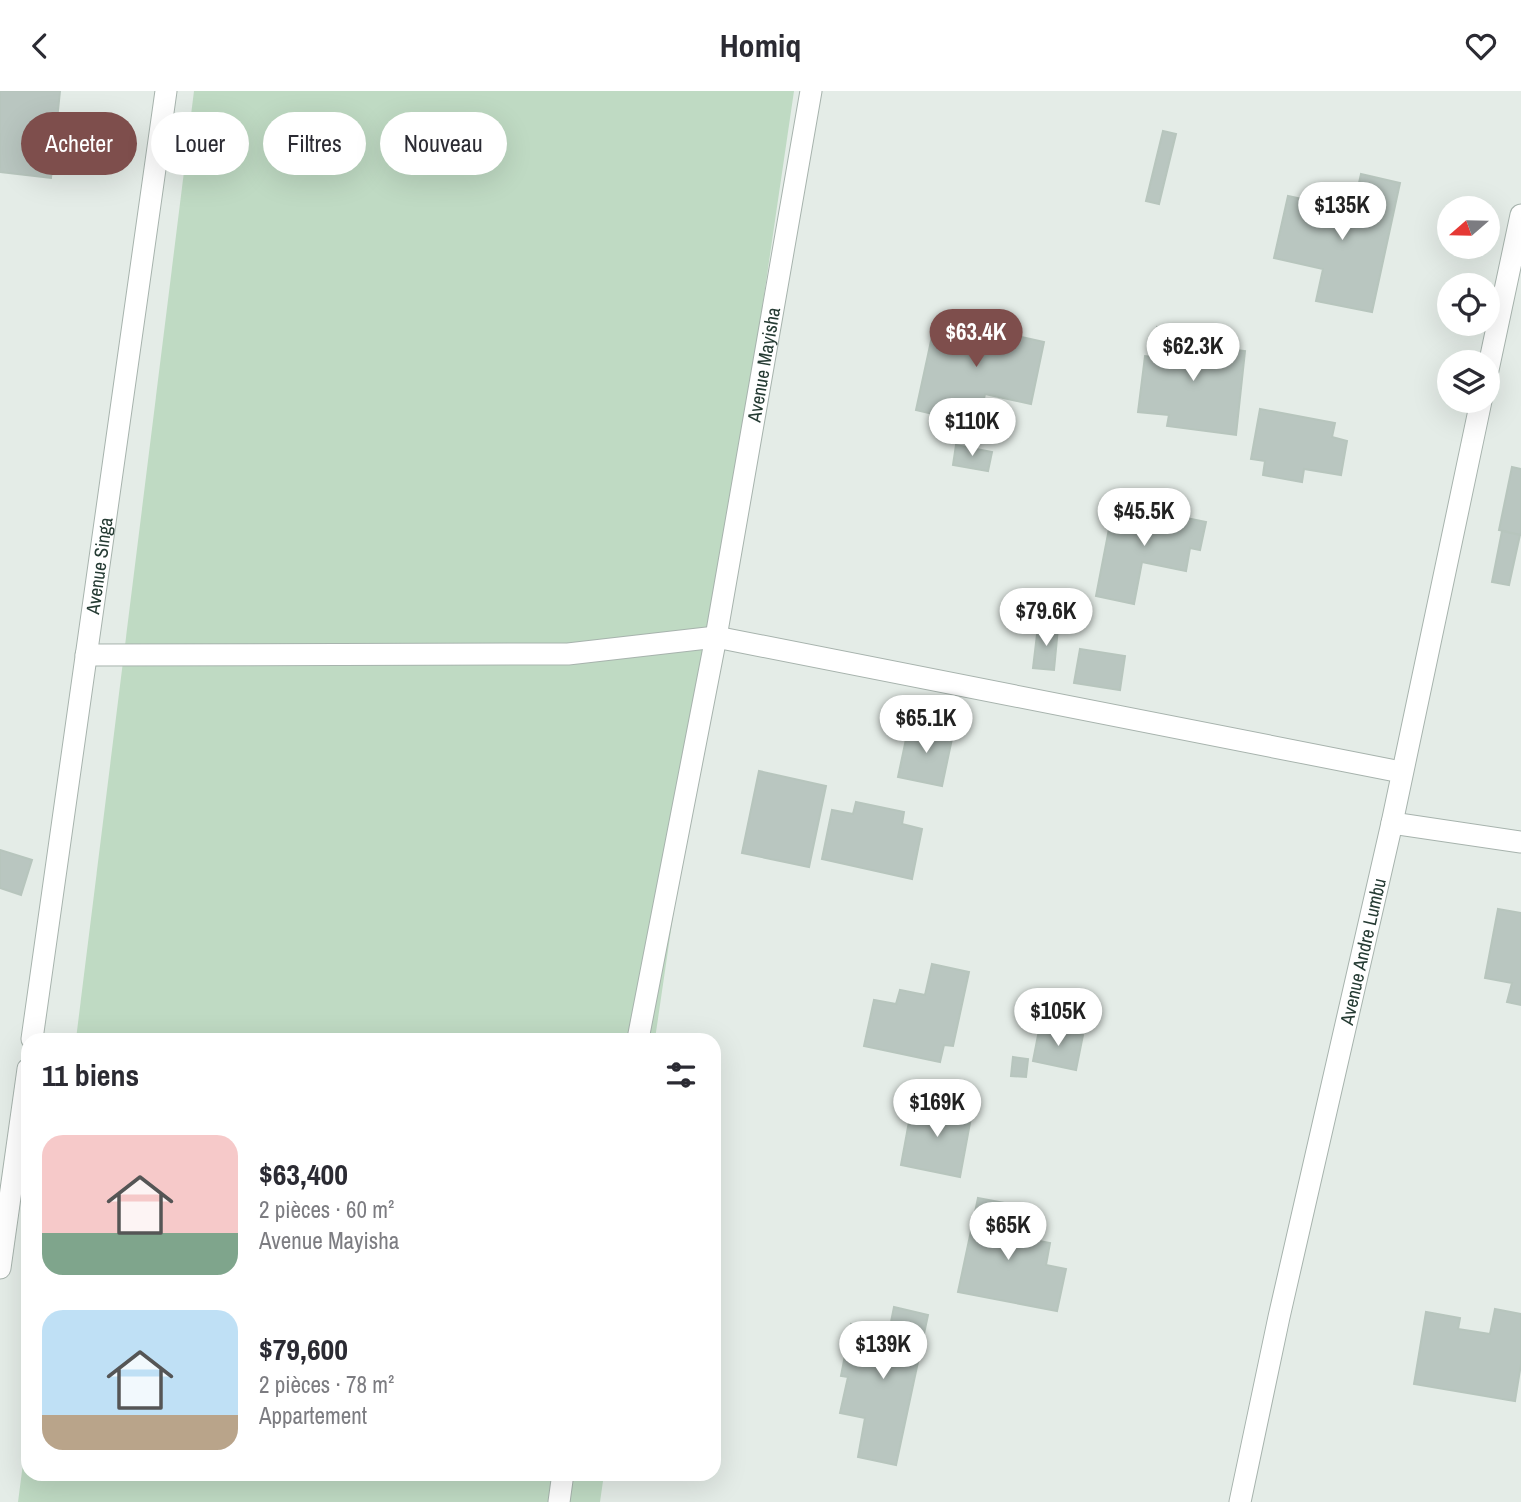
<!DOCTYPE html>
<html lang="fr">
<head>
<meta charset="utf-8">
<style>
  :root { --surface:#fff; --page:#f7f7f7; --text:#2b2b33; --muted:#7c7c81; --accent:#7e4e4c }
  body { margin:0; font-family:"Archivo Narrow",sans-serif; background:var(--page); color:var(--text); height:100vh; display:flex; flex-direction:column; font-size:26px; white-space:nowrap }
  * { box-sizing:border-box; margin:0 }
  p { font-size:23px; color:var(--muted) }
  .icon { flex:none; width:38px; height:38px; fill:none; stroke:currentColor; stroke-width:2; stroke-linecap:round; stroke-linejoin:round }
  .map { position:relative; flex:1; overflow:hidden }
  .details { position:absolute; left:21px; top:942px; width:700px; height:448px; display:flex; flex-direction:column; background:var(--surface); border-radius:21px; box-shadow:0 7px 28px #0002 }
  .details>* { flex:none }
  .banner { position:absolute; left:21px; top:21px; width:700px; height:63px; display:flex; gap:14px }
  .needle { width:46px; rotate:250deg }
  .buttons { position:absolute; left:1437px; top:105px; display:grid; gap:14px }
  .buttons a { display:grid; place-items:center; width:63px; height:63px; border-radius:50%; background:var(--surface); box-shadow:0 7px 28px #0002; font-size:35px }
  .price { position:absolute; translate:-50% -60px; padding:0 16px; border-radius:24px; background:#fff; color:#222; font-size:23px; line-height:46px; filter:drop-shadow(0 2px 4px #0008) }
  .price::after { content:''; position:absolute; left:50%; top:42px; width:21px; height:16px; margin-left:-10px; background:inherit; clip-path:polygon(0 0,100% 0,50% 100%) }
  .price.selected { background:var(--accent); color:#fff }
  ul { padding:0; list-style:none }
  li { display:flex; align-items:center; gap:21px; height:175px; padding:0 21px }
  li span { display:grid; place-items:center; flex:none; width:196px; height:140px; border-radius:21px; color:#555 }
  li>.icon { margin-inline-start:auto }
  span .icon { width:84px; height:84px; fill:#fffc; stroke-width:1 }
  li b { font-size:30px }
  h2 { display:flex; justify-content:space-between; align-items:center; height:84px; padding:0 21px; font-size:30px }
  .pill { padding:0 24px; border-radius:32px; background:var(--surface); box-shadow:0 7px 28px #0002; font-size:24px; line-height:63px }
  .pill.selected { background:var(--accent); color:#fff }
  header { display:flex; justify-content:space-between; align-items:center; height:91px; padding:0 21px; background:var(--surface); font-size:32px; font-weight:700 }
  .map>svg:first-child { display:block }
  .green { fill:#bfdac3 }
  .building { fill:#b9c6c0; stroke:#b7c5bd; stroke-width:2 }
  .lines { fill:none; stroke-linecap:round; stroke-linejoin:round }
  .minor-casing { stroke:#a7b3ad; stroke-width:23 }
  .minor { stroke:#fff; stroke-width:21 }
  .labels { text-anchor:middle; stroke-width:5; stroke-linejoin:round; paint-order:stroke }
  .street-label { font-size:19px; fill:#253b33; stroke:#f4f8f6 }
</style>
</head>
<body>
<header><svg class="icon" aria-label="back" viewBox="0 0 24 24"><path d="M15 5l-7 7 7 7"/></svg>Homiq<svg class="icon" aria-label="heart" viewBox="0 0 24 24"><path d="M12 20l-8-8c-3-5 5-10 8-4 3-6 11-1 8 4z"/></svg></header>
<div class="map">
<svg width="1521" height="1411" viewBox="0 0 1521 1411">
  <rect width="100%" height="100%" fill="#e4ece7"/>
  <g class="green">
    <path d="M194 0H794L655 948H76Z"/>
    <path d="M28 1334V1382L604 1383 600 1411H18Z"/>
  </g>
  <g class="building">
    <path d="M0 0H60L51 87 0 81Z"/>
    <path d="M1163 40 1176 43 1159 113 1146 110Z"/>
    <path d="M1361 83 1400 92 1372 221 1316 210 1323 178 1274 167 1288 105 1353 119Z"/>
    <path d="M936 227 1044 251 1031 313 985 303 982 317 966 313 963 330 916 319Z"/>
    <path d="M1157 236 1201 242 1199 254 1245 260 1236 344 1167 335 1169 324 1138 321 1145 265 1154 266Z"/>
    <path d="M1260 318 1335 332 1332 346 1347 350 1341 384 1304 378 1302 391 1263 384 1265 370 1251 368Z"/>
    <path d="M956 354 992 361 988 380 953 374Z"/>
    <path d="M1512 376 1521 378V444L1499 439Z"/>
    <path d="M1114 412 1206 431 1200 459 1190 457 1186 480 1142 471 1134 513 1096 505Z"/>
    <path d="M1502 440 1520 444 1509 494 1492 491Z"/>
    <path d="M1038 535 1058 537 1054 579 1033 577Z"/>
    <path d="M1080 558 1125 565 1120 599 1074 592Z"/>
    <path d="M909 634 953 643 942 695 898 686Z"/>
    <path d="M759 680 826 695 809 776 742 762Z"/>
    <path d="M856 711 904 721 902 733 922 738 912 788 822 768 832 719 853 723Z"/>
    <path d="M0 759 32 769 21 804 0 797Z"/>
    <path d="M1498 818 1521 822V914L1507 911 1512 892 1485 887Z"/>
    <path d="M932 873 969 881 953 955 944 954 940 971 864 955 874 909 896 913 900 899 925 904Z"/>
    <path d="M1040 934 1083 944 1076 979 1033 970Z"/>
    <path d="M1013 966 1028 968 1026 986 1011 985Z"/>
    <path d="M913 1009 972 1021 960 1086 901 1074Z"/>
    <path d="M978 1107 1010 1113 1006 1134 1021 1136 1019 1146 1050 1152 1046 1174 1066 1178 1057 1220 958 1201Z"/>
    <path d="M894 1216 928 1224 896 1374 858 1366 865 1327 840 1322 848 1286 841 1285 851 1233 889 1241Z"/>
    <path d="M1495 1218 1521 1223V1273L1515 1310 1414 1293 1426 1221 1460 1227 1458 1238 1490 1243Z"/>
  </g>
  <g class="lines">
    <g class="minor-casing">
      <g id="minor">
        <path d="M1488 279 1521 124"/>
        <path d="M86 564 568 563 716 546 1401 681"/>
        <path d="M1392 732 1521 751"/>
        <path id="s1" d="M32 948 166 0"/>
        <path id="s2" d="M638 948 716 546 811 0"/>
        <path d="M0 1177 28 978"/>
        <path d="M559 1411 563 1382"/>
        <path id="s3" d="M1240 1411 1279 1226 1392 732 1481 310"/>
      </g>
    </g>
    <use href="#minor" class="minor"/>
  </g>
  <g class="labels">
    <g class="street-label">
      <text dy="7" stroke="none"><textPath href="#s2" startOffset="686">Avenue Mayisha</textPath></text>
      <text dy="7" stroke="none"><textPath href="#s1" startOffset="478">Avenue Singa</textPath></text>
      <text dy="7" stroke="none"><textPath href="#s3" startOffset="564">Avenue Andre Lumbu</textPath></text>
    </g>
  </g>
</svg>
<div class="buttons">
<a><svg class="needle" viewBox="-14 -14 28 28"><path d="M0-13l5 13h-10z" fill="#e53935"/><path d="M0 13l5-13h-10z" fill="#7c7c81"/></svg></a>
<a><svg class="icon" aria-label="locate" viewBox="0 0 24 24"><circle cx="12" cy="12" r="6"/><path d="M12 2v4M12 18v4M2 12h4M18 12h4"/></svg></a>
<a><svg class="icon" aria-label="layers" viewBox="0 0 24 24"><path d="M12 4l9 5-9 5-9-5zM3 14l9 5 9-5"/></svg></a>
</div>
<b class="price" style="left:1342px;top:151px">$135K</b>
<b class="price selected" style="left:976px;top:278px">$63.4K</b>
<b class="price" style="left:1193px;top:292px">$62.3K</b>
<b class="price" style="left:972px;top:367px">$110K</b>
<b class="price" style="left:1144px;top:457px">$45.5K</b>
<b class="price" style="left:1046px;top:557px">$79.6K</b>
<b class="price" style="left:926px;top:664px">$65.1K</b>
<b class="price" style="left:1058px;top:957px">$105K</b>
<b class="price" style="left:937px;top:1048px">$169K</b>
<b class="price" style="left:1008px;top:1171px">$65K</b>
<b class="price" style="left:883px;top:1290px">$139K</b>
<div class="banner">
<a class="pill selected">Acheter</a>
<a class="pill">Louer</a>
<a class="pill">Filtres</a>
<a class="pill">Nouveau</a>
</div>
<section class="details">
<h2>11 biens<svg class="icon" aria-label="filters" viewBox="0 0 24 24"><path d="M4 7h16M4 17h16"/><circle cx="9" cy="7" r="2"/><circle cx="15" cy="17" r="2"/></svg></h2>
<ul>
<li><span style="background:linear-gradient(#f6c9c9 70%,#7fa58c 0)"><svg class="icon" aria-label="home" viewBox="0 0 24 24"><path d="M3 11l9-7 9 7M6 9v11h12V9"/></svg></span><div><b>$63,400</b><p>2 pièces · 60 m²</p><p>Avenue Mayisha</p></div></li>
<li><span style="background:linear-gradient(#bfe0f5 75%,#b9a48a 0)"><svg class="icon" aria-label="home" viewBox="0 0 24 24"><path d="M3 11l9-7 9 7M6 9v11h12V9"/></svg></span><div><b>$79,600</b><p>2 pièces · 78 m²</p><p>Appartement</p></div></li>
</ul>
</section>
</div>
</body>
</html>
